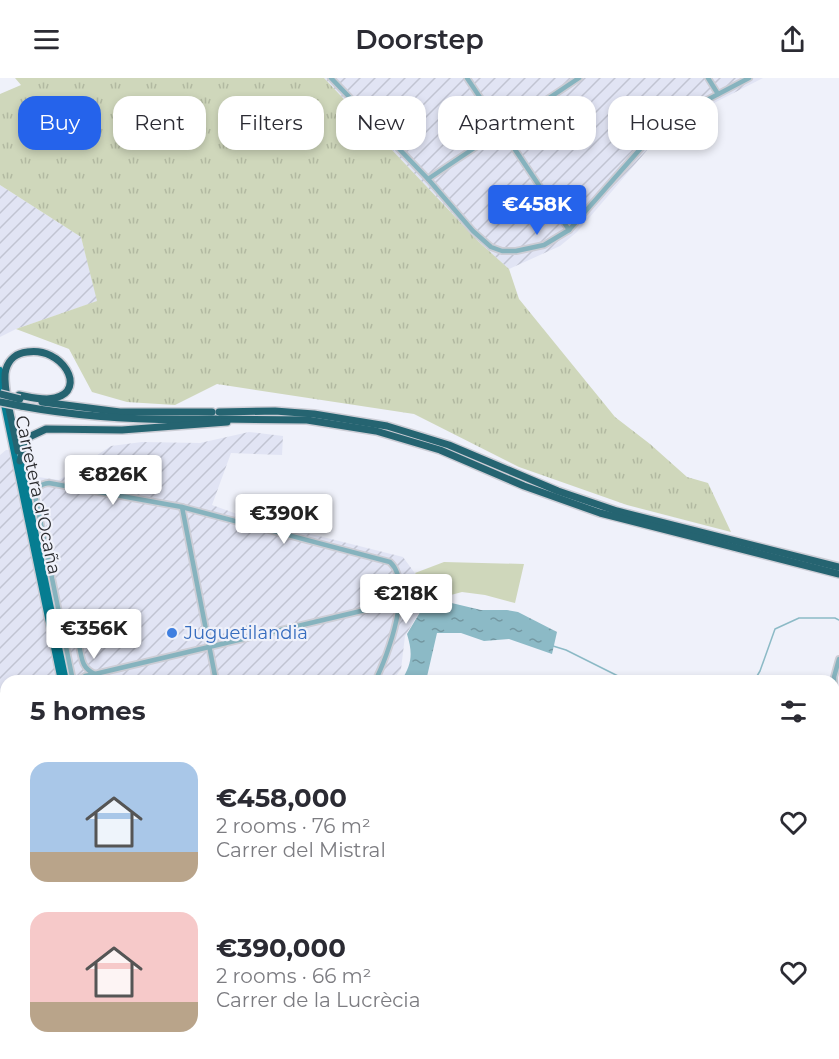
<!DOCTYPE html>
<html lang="en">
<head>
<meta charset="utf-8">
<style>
  :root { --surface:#fff; --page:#f7f7f7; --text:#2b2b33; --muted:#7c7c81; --accent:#2563eb }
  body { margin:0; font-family:Montserrat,sans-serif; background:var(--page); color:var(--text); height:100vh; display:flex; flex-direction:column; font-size:22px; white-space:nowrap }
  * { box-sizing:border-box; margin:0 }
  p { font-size:20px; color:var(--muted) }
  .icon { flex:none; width:33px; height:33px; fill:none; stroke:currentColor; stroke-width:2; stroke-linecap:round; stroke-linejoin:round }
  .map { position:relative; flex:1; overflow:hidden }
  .drawer { position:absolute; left:0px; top:597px; width:840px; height:384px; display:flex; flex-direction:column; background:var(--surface); border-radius:18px 18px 0 0; box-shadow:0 3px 9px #0003 }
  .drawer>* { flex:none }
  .banner { position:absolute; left:18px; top:18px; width:804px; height:54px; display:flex; gap:12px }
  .price { position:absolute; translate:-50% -51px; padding:0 14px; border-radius:6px; background:#fff; color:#222; font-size:20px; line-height:39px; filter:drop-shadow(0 2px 3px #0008) }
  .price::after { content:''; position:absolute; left:50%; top:36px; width:18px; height:14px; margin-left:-9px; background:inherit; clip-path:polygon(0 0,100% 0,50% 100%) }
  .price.active { background:var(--accent); color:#fff }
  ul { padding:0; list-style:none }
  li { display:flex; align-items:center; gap:18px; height:150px; padding:0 30px }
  li span { display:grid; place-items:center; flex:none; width:168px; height:120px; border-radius:18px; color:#555 }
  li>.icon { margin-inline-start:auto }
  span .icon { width:72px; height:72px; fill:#fffc; stroke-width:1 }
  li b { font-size:26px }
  h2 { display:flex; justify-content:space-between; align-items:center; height:72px; padding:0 30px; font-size:26px }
  .chip { padding:0 21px; border-radius:18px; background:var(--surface); box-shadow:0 3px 9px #0003; font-size:21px; line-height:54px }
  .chip.active { background:var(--accent); color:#fff }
  header { display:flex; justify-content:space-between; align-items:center; height:78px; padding:0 30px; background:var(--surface); font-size:27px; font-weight:600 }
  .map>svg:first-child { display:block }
  .industrial { fill:url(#industrial-furrows) }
  .grass { fill:url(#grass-tufts) }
  .cemetery { fill:url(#cemetery-stones) }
  .park { fill:#cfd7bb }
  .water { fill:url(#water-ripples) }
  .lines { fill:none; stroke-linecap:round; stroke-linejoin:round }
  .stream { stroke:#8cbac6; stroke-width:1.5 }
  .minor-casing { stroke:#cccdd5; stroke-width:8 }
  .major-casing { stroke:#cccdd5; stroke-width:9 }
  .highway-casing { stroke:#cccdd5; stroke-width:10 }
  .minor { stroke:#86b3be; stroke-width:4.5 }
  .major { stroke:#067d91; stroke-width:6 }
  .highway { stroke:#256471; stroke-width:7 }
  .highway-bridge-casing { stroke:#cccdd5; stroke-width:10; stroke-linecap:butt }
  .highway-bridge { stroke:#256471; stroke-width:7 }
  .shop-dot { fill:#3f7fe0; stroke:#eff1fa; stroke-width:2 }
  .labels { text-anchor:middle; stroke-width:4.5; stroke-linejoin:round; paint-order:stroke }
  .street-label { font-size:18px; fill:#2a2b2e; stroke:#eff1fa }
  .shop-label { font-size:18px; fill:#366cbe; stroke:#eff1fa; text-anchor:start }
</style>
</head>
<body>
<header><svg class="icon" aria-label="menu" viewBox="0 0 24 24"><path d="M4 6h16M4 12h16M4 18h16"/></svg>Doorstep<svg class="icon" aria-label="share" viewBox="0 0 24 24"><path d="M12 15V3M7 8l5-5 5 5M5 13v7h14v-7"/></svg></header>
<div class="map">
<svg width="839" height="981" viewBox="0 0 839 981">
  <defs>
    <pattern id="industrial-furrows" width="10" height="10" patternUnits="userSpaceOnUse" patternTransform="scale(1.5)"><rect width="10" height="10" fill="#e1e4f4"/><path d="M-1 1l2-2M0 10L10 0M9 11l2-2" fill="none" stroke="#c1c4d2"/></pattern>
    <pattern id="grass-tufts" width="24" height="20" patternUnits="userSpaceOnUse" patternTransform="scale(1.5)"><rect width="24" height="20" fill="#cfd7bb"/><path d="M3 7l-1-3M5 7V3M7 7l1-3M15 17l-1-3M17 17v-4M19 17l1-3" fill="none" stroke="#b2b9a1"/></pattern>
    <pattern id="cemetery-stones" width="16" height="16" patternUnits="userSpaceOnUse" patternTransform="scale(1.5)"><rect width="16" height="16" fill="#cfd7bb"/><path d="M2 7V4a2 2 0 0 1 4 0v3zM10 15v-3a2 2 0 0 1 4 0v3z" fill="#b2b9a1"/></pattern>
    <pattern id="water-ripples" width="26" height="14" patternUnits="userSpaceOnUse" patternTransform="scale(1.5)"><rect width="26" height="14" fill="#8cbac6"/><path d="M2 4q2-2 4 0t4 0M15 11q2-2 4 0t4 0" fill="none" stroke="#7397a1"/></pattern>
  </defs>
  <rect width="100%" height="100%" fill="#eff1fa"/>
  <g class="industrial">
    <path d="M324 0H763L667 49 577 154 560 168 509 191 479 164Z"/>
    <path d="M0 107 81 159 98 223 16 251 0 259Z"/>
    <path d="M249 354 283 358 282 377 231 375 212 427 251 441 403 479 430 516 405 558 401 591 392 603H75L63 557 38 399 59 402 111 368 142 364 200 365Z"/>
    <path d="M6 372H9L58 603H6V716L0 717V377Z"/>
    <path d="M6 789V975H136L137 981H0V796Z"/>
    <path d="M153 975H657L661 981H154Z"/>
  </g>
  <g class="grass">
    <path d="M15 0H324L479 164 509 191 519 221 615 339 650 366 687 399 708 405 731 454 627 427 519 389 414 336 217 306 175 327 127 324 92 314 69 271 16 251 97 223 81 159 0 107V16L21 7Z"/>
    <path d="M297 975H374L375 981H299Z"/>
    <path d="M385 975H462L463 981H386Z"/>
  </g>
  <path class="cemetery" d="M836 687H839V981H814V975H834V703Z"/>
  <path class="park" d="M444 484 524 486 515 525 485 517 462 514 425 524 430 516 415 495Z"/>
  <path class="water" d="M439 522 481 532H507L518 534 557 554 552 576 509 561 484 563 461 555H437L426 603H401C412 586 413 576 407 556L425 526Z"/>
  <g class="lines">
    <g class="stream">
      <path d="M553 568 566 572 628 603"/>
      <path d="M754 603 760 593 775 551 799 540H835L839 542"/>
    </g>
    <g class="minor-casing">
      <g id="minor">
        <path d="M331 0 428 101 473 153 491 169 502 173H516L544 167 569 152 663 45 749 0"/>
        <path d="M467 0 569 152"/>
        <path d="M708 0 718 16"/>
        <path d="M428 101 579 0"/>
        <path d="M182 429 216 603"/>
        <path d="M62 556 79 567C82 580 81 590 95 596L85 598 78 603"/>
        <path d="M95 596 399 524"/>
        <path d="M73 603 35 417C38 409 40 406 49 405L182 429 390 484C414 506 388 578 375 603"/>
        <path d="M834 634V599L839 581"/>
        <path d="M0 722 6 719"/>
        <path d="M133 975 139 981"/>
        <path d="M149 975V981"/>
        <path d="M292 975 294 981"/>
        <path d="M380 975 382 981"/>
        <path d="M467 975 468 981"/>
        <path d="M544 975 546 981"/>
        <path d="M82 981 111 975"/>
        <path d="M580 981 608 975"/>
        <path d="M681 981 682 975"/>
        <path d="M712 981 721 975"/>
        <path d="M805 981V975"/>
      </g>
    </g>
    <g class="major-casing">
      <g id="major">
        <path d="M0 292 3 306"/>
        <path d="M0 307 61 603"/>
        <path d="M20 380 66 603"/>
        <path d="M143 975 145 981"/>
      </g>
    </g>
    <g class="highway-casing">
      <g id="highway">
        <path d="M42 324 120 334H212"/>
        <path d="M21 328C86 340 150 343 216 341"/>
        <path d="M219 334 275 333 314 336 387 348 449 367 558 413 617 433 839 489"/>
        <path d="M220 341 307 342 376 353 440 372 524 408 600 435 839 496"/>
        <path d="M18 373C15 354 1 306 6 291 9 281 17 275 27 274 62 268 88 312 55 320 44 323 30 319 19 317"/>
        <path d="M20 383 25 365 29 359 46 351 122 352 227 344"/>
      </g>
    </g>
    <use href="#minor" class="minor"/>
    <use href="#major" class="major"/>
    <use href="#highway" class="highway"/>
    <g class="highway-bridge-casing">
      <g id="highway-bridge">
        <path d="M0 316 20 321"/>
        <path d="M0 324 21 328"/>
      </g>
    </g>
    <use href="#highway-bridge" class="highway-bridge"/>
  </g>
  <circle class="shop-dot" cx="172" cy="555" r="6"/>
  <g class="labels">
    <g class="street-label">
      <text transform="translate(38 417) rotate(78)" y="6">Carretera d'Ocaña</text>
    </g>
    <g class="shop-label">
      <text x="184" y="561">Juguetilandia</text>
    </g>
  </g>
</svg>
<b class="price active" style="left:537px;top:158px">€458K</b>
<b class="price" style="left:113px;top:428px">€826K</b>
<b class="price" style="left:284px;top:467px">€390K</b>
<b class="price" style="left:406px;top:547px">€218K</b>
<b class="price" style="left:94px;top:582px">€356K</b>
<div class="banner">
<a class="chip active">Buy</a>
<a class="chip">Rent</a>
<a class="chip">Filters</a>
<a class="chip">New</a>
<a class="chip">Apartment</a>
<a class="chip">House</a>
</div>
<section class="drawer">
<h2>5 homes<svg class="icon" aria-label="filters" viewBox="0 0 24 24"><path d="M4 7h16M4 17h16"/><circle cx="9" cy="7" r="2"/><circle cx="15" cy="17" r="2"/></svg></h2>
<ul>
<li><span style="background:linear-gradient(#a9c7e8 75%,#b9a48a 0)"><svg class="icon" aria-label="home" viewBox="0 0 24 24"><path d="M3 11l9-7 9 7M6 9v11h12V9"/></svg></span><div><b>€458,000</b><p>2 rooms · 76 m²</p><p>Carrer del Mistral</p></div><svg class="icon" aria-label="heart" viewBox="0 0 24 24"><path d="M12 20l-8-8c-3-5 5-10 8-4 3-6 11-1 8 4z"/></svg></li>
<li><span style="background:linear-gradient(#f6c9c9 75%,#b9a48a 0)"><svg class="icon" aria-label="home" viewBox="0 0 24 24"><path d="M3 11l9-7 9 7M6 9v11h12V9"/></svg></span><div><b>€390,000</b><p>2 rooms · 66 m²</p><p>Carrer de la Lucrècia</p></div><svg class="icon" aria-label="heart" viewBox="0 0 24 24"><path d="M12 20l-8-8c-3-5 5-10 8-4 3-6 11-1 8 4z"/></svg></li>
</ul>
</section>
</div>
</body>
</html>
